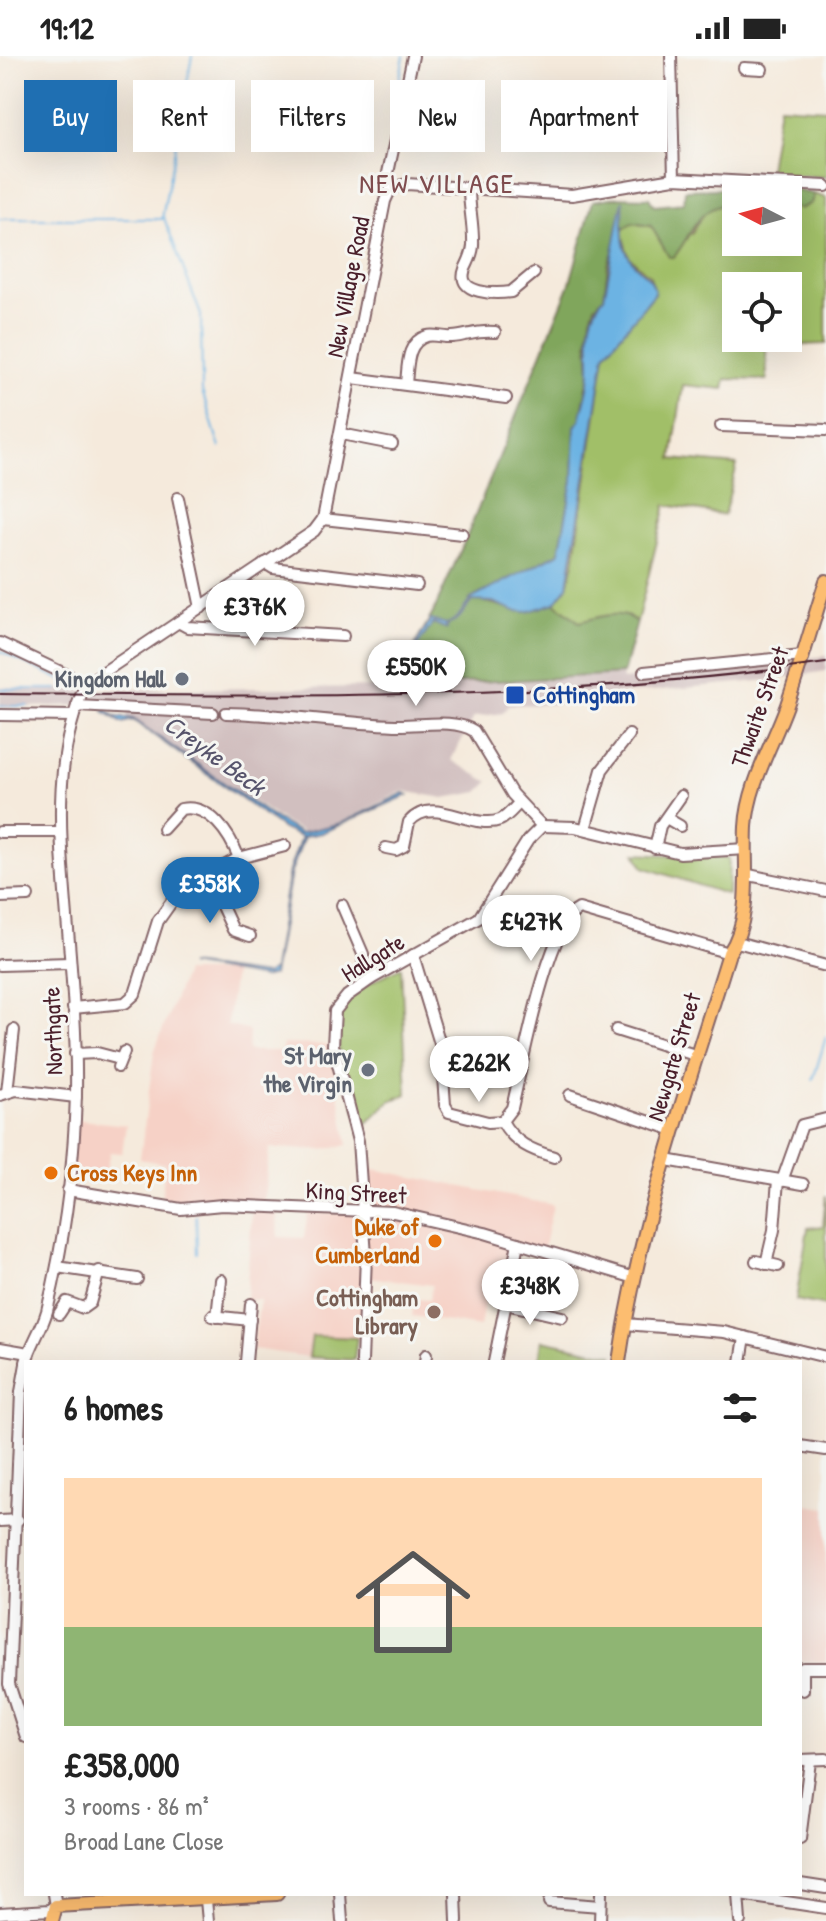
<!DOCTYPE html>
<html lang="en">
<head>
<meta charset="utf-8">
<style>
  :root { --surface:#fff; --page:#f2f2f2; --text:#222; --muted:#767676; --accent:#1f6fb2 }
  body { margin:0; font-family:"Patrick Hand",sans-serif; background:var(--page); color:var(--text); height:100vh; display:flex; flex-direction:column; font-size:30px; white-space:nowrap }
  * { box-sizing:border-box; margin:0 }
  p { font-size:26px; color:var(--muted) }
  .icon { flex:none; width:44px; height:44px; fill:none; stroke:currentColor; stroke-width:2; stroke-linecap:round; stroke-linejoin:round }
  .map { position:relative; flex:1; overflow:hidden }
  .details { position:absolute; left:24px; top:1304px; width:778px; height:536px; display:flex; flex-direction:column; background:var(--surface); border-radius:0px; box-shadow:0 8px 32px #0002 }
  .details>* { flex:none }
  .guide { position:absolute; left:24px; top:24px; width:778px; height:72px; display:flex; gap:16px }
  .needle { width:52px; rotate:276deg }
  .fabs { position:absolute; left:722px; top:120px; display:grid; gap:16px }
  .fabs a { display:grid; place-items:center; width:80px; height:80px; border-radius:0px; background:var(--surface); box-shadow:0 8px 32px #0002; font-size:40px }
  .price { position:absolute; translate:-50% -68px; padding:0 18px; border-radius:28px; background:#fff; color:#222; font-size:26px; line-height:52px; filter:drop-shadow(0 2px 4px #0008) }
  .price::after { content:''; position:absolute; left:50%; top:48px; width:24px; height:18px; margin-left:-12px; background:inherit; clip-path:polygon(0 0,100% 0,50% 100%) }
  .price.on { background:var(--accent); color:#fff }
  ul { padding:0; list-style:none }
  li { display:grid; align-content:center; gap:16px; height:424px; padding:0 40px }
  li span { display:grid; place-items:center; height:248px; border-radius:0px; color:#555 }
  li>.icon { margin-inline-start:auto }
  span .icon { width:144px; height:144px; fill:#fffc; stroke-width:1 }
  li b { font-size:34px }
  h2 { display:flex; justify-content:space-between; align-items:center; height:96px; padding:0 40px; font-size:34px }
  .pill { padding:0 28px; border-radius:0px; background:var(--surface); box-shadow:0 8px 32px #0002; font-size:28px; line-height:72px }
  .pill.on { background:var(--accent); color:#fff }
  .status { display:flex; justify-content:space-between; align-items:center; height:56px; padding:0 40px; background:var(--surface); direction:ltr }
  .status svg { height:22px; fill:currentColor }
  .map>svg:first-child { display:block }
  .built { fill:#f6d1c6 }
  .industrial { fill:#d1bfbf }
  .green { fill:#a1bf67; stroke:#766f49; stroke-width:2; fill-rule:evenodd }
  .forest { fill:#80a65c; stroke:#656244; stroke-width:2 }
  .water { fill:#6cb3e3; stroke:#5b6987; stroke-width:2 }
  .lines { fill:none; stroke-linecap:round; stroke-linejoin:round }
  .stream { stroke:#6cb3e3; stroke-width:2 }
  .minor-casing { stroke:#866669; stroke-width:14 }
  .major-casing { stroke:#866669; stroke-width:16 }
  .minor { stroke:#fff; stroke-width:10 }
  .major { stroke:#fcbd6f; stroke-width:12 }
  .rail { stroke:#4a1f2b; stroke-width:2 }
  .worship-dot { fill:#6b7280; stroke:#f6f6f2; stroke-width:3 }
  .transit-dot { fill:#1a4fb4; stroke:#f6f6f2; stroke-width:3 }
  .food-dot { fill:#e8710a; stroke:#f6f6f2; stroke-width:3 }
  .education-dot { fill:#8d6e63; stroke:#f6f6f2; stroke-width:3 }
  .labels { text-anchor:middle; stroke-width:6; stroke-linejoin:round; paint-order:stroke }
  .street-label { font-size:24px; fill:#4a1f2b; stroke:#f6f6f2 }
  .worship-label { font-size:24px; font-weight:bold; fill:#5b616d; stroke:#f6f6f2; text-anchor:end }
  .transit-label { font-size:24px; font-weight:bold; fill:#164399; stroke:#f6f6f2; text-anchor:start }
  .food-label { font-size:24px; font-weight:bold; fill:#c56008; stroke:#f6f6f2; text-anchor:start }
  .education-label { font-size:24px; font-weight:bold; fill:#785e54; stroke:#f6f6f2; text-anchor:end }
  .water-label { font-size:26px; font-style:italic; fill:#56536b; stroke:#f6f6f2 }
  .quarter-label { font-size:28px; letter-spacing:2px; fill:#804d4f; stroke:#f6f6f2 }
</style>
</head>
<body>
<div class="status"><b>19:12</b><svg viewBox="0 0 49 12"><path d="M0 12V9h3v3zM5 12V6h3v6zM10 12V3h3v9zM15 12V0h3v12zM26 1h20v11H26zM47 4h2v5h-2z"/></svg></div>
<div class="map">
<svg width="826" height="1865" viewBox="0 0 826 1865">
  <rect width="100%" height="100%" fill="#f6f6f2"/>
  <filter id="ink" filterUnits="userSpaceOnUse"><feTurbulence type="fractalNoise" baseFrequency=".0125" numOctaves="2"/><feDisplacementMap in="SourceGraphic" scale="16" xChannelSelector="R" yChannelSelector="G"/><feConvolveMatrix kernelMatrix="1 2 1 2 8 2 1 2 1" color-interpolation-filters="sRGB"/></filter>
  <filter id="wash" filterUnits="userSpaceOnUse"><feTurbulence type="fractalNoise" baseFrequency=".006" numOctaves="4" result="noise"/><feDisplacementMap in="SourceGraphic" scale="32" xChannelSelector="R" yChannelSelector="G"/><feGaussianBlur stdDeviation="1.8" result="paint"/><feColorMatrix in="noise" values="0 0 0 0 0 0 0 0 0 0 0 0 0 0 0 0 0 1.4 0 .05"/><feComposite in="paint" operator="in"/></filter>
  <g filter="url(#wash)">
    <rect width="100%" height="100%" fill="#f5eadc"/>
    <g class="built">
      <path d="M185 916H234L227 969 249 975 248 995H282L283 988 330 989 348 1089 321 1094 269 1092 263 1153 277 1155 278 1181 304 1182 308 1157 366 1158 363 1111 553 1149 543 1194 513 1187 502 1245 485 1242 480 1271 412 1260 415 1243 429 1244 432 1229 368 1221 369 1253 364 1283 312 1280 309 1301 253 1293 260 1244 246 1243 252 1153 161 1149 165 1108 140 1103 154 996Z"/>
      <path d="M72 1063 126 1069 122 1097 110 1096 105 1118 66 1114Z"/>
      <path d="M800 1448 826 1452V1606L800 1605Z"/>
    </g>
    <path class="industrial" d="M826 600V615L770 624 587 641 564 648 509 649 503 657 474 661 451 704 489 726 479 736 444 742 403 735 313 780 286 767 127 661 129 647 0 652V631L84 634 391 631 623 618 622 624Z"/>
    <g class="green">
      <path d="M779 50 826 53V121L768 119Z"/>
      <path d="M814 138 826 142V288L766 290 767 324 726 323 724 333 683 329 672 403 737 409 724 459 666 449 637 566C621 552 598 562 579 566L555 547 568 530 574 507 605 298 655 237 650 220 629 201 621 175 632 167 692 178C702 154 710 149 736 146V186H788V149L800 153 811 147ZM736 230H788V282H736Z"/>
      <path d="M636 797 729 802 728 839 643 811Z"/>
      <path d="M401 911 407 1038 390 1045 362 1072C354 1043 328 983 339 955 347 934 383 921 401 911Z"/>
      <path d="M826 1139V1250L796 1244 808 1172 823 1170Z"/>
      <path d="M312 1280 357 1282 354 1304 309 1301Z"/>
      <path d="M542 1284 613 1299 612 1306H539Z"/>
    </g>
    <path class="forest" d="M781 131 814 138 811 147 800 153 788 149V134H736V146C695 151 697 171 674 201H669L651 170 632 167 621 175 608 209 604 241 595 250 591 262 588 288 590 316 580 365 575 374 573 425 559 497 471 543 527 556 555 547 579 566C597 562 621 552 637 566L623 618 391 631 433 557 467 480 569 230 593 145 616 141 649 142 654 150 684 147 685 134Z"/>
    <g class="water">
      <path d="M623 144C625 164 618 184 630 202 639 218 653 218 655 237L605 298 568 530 555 547 527 556 515 555 493 546 472 545 459 562 446 570 447 573 433 567 394 625 430 564 447 568 457 562 471 543 559 497 573 425 575 370 580 365C583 348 590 333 590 315 591 288 584 262 604 241Z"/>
      <path d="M106 653 116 661 133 663 275 763 300 777 342 767 404 737 408 739 321 777 304 780 291 816 273 919 264 922 189 909 265 919 273 914 289 815 301 781 283 773 133 664 122 667 104 655Z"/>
    </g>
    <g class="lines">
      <g class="stream">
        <path d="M391 68 404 0"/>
        <path d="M164 162 201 259 202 335 220 392"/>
        <path d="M0 163H162L192 0"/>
        <path d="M0 595 76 631"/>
        <path d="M0 633H58"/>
        <path d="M0 650H28"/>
        <path d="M813 1024 826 981"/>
        <path d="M196 1160 197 1197"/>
        <path d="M44 1865 45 1863"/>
      </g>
    </g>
  </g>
  <g filter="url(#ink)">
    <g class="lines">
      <g class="minor-casing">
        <g id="minor">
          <path d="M671 0 674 122"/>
          <path d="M744 12 762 13"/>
          <path d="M391 132 388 117 413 0"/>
          <path d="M469 133C469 152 474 171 473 190 472 200 469 204 465 213 455 239 497 238 511 236L534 217"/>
          <path d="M352 322 506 342"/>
          <path d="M406 328C408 310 406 286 427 280 435 278 444 282 452 281 468 280 476 274 495 276"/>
          <path d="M721 370 826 374"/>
          <path d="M341 378 392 388"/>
          <path d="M178 442 201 552"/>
          <path d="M323 463 462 478"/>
          <path d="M265 507 273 512 417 529"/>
          <path d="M178 566 187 571 343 580"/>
          <path d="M0 587 86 628"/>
          <path d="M644 616 802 600"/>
          <path d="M77 650 213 657"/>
          <path d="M226 657C283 658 338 667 395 669 420 670 453 662 474 675L512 738 542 770"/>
          <path d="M0 659 73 660"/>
          <path d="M668 763 680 770"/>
          <path d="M542 770 575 771 680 797 746 793"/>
          <path d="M163 773 181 753C210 747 230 779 239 802"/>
          <path d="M585 773 602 714 629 679"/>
          <path d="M0 776H59"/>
          <path d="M386 792 396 794 404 790 409 766C433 738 472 775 500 764 507 761 514 752 519 747"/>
          <path d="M655 792 660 770 681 740"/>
          <path d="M207 818 233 874 250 880"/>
          <path d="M749 819 826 835"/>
          <path d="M0 841 28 840"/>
          <path d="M342 849 363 898 364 913 371 923"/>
          <path d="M737 886 826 910"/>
          <path d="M413 899 441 991 445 1049 449 1056 488 1066 502 1065"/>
          <path d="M0 909 70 907"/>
          <path d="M73 952 125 947 135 938 158 865 180 834 239 802 285 790"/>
          <path d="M616 974 698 1000"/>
          <path d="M75 998 97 997 120 1003"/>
          <path d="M118 1011 124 996"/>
          <path d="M7 1036 14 974"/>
          <path d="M0 1039 16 1034 76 1041"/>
          <path d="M570 1039 674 1074"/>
          <path d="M554 1101C531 1094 514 1087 502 1065L512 1052C521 1015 548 867 579 853L729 897"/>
          <path d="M666 1104 803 1128"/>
          <path d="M782 1125 802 1069 826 1063"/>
          <path d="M68 1134 181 1153 222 1149 393 1156 485 1177 635 1222"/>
          <path d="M756 1205 778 1210"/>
          <path d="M766 1208 774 1174 778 1124"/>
          <path d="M57 1211 137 1223"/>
          <path d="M506 1248 562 1261"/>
          <path d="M59 1258 67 1246 83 1252 90 1247 99 1215"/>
          <path d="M212 1260 250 1264"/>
          <path d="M217 1261 221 1224"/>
          <path d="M625 1268 724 1276 826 1301"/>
          <path d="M0 1292 29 1297"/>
          <path d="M26 1306C31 1288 42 1273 47 1255 64 1186 74 1110 76 1038 77 975 71 912 66 849 60 774 53 698 86 628L314 475 323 463 385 145 391 132 407 128 572 139 674 122 826 130"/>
          <path d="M246 1306 251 1248"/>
          <path d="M362 1306 366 1200 358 1085 333 989 335 955 347 940 371 923 479 862 528 784 542 770"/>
          <path d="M425 1306 426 1299"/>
          <path d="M494 1306 518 1187"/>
          <path d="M741 1306 745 1281"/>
          <path d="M26 1308 21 1336 9 1628 26 1681"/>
          <path d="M800 1390 826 1394"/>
          <path d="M0 1465 18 1464"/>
          <path d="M803 1634V1612H826"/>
          <path d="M800 1704 826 1703"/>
          <path d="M800 1783 810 1705"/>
          <path d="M800 1828 826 1832"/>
          <path d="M340 1838 342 1865"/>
          <path d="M456 1838 457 1865"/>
          <path d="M738 1838 740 1865"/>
          <path d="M740 1839 826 1852"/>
          <path d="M206 1844 208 1865"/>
          <path d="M549 1846 600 1850"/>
          <path d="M0 1857 50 1854 56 1850 54 1838"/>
          <path d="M600 1865 601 1838"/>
        </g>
      </g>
      <g class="major-casing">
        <g id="major">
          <path d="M619 1306C639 1167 688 1031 729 897 753 862 744 811 746 771 748 729 773 688 787 649 801 608 813 566 826 525"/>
          <path d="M52 1865 56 1850 277 1838"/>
        </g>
      </g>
      <use href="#minor" class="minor"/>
      <use href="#major" class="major"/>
      <path class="rail" d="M0 638C280 640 547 646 826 607"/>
    </g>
  </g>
  <g class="worship-dot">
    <circle cx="182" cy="623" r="8"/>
    <circle cx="368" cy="1014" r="8"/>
  </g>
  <rect class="transit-dot" x="505" y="629" width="20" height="20" rx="4"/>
  <g class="food-dot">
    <circle cx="51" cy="1117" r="8"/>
    <circle cx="435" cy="1185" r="8"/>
  </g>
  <circle class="education-dot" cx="434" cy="1256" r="8"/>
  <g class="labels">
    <g class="street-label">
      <text transform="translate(348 231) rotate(-79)" y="8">New Village Road</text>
      <text transform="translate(760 651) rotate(-70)" y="8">Thwaite Street</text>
      <text transform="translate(373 902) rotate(-32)" y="8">Hallgate</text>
      <text transform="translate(53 975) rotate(-92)" y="8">Northgate</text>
      <text transform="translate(674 1001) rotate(-73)" y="8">Newgate Street</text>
      <text transform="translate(356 1137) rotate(3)" y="8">King Street</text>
    </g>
    <g class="worship-label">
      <text x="166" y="631">Kingdom Hall</text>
      <text x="352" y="1008">St Mary<tspan x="352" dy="28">the Virgin</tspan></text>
    </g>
    <g class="transit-label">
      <text x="533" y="647">Cottingham</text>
    </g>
    <g class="food-label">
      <text x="67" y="1125">Cross Keys Inn</text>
      <text x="419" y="1179" text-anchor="end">Duke of<tspan x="419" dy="28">Cumberland</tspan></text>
    </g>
    <g class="education-label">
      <text x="418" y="1250">Cottingham<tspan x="418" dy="28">Library</tspan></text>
    </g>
    <g class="water-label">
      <text transform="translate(215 699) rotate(36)" y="9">Creyke Beck</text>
    </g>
    <g class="quarter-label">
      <text x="437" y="137">NEW VILLAGE</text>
    </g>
  </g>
</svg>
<div class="fabs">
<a><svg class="needle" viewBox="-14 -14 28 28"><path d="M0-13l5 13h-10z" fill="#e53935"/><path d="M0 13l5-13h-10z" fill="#767676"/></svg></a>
<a><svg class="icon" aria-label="locate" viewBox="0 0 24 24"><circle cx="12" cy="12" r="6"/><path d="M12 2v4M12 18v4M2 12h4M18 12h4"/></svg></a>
</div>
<b class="price" style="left:255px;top:592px">£376K</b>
<b class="price" style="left:416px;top:652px">£550K</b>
<b class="price on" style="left:210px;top:869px">£358K</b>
<b class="price" style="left:531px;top:907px">£427K</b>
<b class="price" style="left:479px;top:1048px">£262K</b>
<b class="price" style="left:530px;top:1271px">£348K</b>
<div class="guide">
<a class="pill on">Buy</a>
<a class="pill">Rent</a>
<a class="pill">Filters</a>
<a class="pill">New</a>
<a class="pill">Apartment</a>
</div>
<section class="details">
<h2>6 homes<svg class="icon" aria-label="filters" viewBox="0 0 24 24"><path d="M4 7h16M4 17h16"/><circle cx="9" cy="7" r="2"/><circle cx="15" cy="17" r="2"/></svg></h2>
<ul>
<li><span style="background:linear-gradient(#ffd9b3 60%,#8fb573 0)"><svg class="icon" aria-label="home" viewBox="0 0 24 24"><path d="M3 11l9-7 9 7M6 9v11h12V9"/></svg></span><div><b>£358,000</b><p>3 rooms · 86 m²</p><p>Broad Lane Close</p></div></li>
</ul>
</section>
</div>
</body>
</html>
